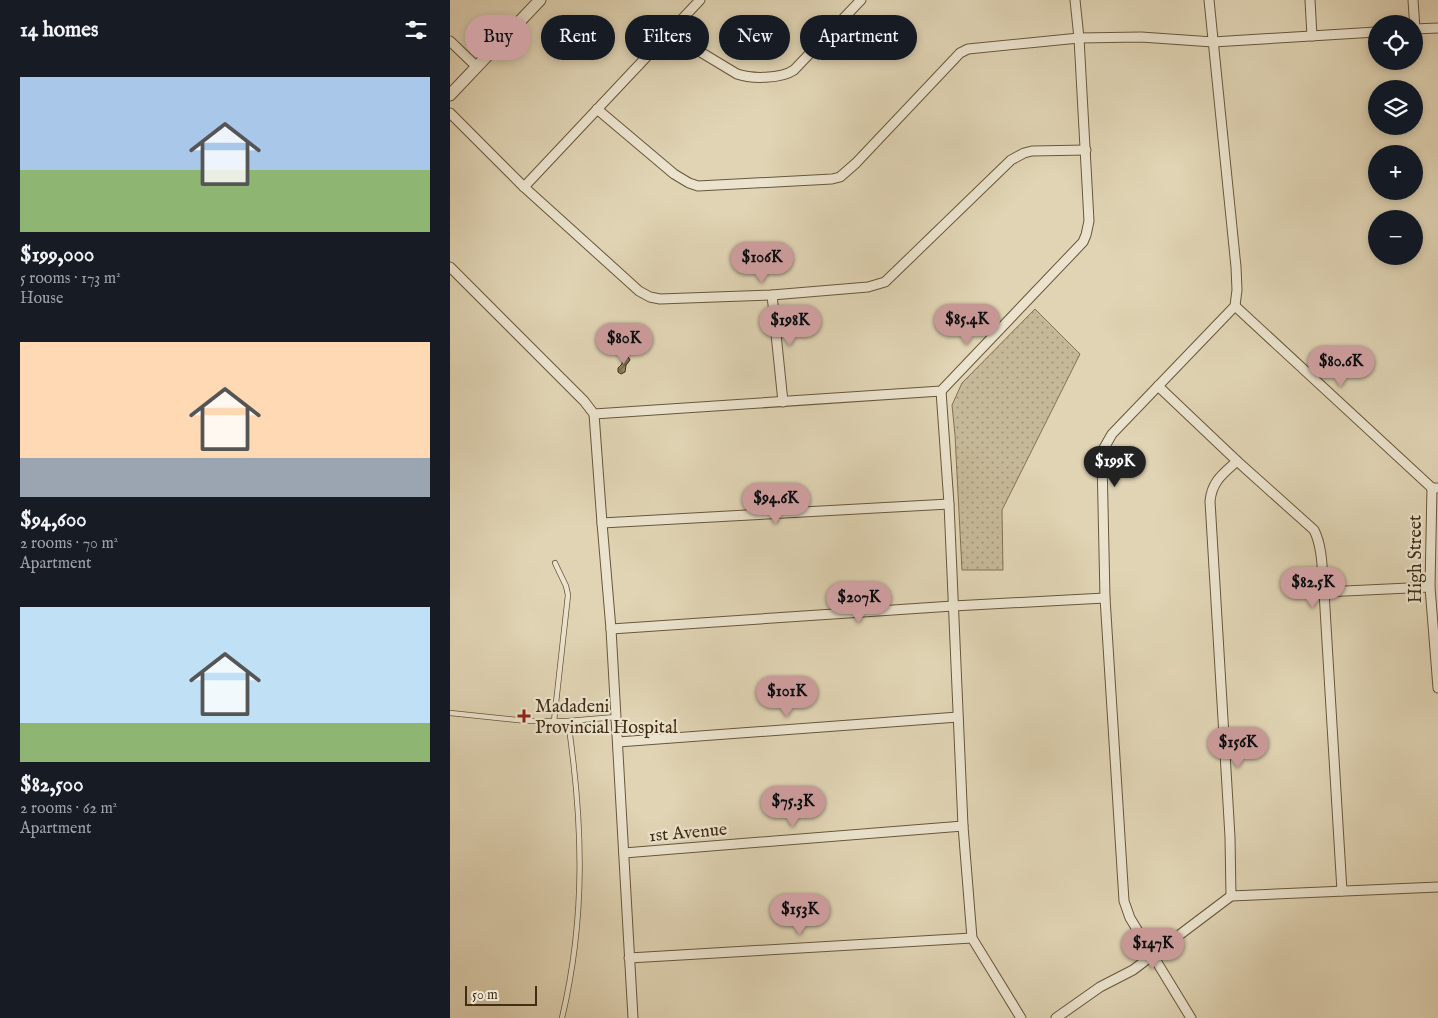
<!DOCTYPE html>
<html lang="en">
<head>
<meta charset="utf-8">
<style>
  :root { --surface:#171b24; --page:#20242c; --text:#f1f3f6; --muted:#9ea1a6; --accent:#c59692 }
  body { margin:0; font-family:"IM FELL English",serif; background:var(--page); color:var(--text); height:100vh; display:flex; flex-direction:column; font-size:19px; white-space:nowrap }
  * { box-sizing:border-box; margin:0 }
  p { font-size:16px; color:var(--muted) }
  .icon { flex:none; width:28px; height:28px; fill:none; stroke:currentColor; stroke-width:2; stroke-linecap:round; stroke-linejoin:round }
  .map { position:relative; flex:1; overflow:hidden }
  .panel { display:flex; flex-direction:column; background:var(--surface); width:450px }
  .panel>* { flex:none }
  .hud { position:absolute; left:15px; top:15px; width:475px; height:45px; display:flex; gap:10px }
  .fabs { position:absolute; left:918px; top:15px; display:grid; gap:10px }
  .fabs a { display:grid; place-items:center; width:55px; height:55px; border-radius:50%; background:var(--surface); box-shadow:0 2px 8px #0003; font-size:25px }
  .scale { position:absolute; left:15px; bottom:12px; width:72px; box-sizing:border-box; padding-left:5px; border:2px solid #402d12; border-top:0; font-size:14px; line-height:18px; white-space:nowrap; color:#402d12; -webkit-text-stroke:4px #ebe3ce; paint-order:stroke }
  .price { position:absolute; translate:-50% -42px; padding:0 11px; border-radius:18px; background:var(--accent); color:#111; font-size:16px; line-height:32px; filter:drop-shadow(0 1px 2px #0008) }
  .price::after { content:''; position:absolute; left:50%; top:30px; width:15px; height:11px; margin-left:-8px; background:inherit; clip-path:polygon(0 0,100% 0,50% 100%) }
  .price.current { background:#222; color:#fff }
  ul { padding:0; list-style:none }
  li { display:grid; align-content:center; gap:10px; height:265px; padding:0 20px }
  li span { display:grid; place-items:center; height:155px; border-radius:0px; color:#555 }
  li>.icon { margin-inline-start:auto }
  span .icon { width:90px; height:90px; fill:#fffc; stroke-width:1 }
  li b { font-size:21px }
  h2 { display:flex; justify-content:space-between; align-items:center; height:60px; padding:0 20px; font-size:21px }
  .chip { padding:0 18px; border-radius:22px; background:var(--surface); box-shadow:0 2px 8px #0003; font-size:18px; line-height:45px }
  .chip.current { background:var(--accent); color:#111 }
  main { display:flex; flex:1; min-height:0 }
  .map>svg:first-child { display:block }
  .grass { fill:url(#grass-dots); stroke:#827255 }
  .building { fill:url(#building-cross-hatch); stroke:#402d12 }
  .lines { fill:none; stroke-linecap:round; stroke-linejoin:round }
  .service-casing { stroke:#68573a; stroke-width:6 }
  .minor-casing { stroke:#68573a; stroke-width:11 }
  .tertiary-casing { stroke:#68573a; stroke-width:13 }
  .service { stroke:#ebe3ce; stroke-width:4.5 }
  .minor { stroke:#ebe3ce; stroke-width:9 }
  .tertiary { stroke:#ebe3ce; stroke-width:11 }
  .poi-dot { fill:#8f2418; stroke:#ebe3ce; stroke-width:2 }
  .labels { text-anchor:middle; stroke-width:4.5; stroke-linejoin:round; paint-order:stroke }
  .street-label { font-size:18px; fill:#402d12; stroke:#ebe3ce }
  .poi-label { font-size:18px; fill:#402d12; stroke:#ebe3ce; text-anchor:start }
</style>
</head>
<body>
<main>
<section class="panel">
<h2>14 homes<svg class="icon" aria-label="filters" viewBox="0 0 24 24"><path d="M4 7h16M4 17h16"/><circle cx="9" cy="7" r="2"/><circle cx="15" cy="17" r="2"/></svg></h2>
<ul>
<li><span style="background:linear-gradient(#a9c7e8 60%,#8fb573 0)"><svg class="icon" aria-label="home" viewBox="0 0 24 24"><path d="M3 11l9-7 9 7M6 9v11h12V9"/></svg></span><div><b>$199,000</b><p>5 rooms · 173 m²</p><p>House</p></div></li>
<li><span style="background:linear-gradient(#ffd9b3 75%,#9aa5b1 0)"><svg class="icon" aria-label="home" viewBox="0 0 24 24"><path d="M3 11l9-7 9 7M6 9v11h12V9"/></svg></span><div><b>$94,600</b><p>2 rooms · 70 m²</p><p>Apartment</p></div></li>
<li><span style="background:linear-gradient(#bfe0f5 75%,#8fb573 0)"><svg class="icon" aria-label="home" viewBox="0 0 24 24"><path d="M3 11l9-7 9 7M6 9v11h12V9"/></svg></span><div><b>$82,500</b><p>2 rooms · 62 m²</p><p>Apartment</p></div></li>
</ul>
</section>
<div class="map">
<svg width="988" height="1018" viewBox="0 0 988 1018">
  <defs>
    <pattern id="grass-dots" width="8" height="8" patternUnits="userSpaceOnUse" patternTransform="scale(1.25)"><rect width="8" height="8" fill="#c5b898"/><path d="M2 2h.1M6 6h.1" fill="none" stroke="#a1967b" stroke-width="1.8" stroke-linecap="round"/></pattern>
    <pattern id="building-cross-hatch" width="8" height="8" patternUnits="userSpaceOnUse" patternTransform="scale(1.25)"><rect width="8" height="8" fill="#938466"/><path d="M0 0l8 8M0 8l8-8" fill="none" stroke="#796c53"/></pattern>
  </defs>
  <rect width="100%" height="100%" fill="#e0d4b4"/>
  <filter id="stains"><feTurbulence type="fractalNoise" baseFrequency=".004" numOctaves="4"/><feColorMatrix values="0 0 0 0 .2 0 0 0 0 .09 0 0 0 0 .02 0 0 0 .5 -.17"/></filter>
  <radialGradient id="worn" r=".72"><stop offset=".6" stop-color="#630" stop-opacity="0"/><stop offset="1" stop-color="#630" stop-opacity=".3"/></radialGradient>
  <path class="grass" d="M585 309 630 354 552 510 553 570H512L505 435 502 405 512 383Z"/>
  <path class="building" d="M176 356 179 358 180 360 176 365 175 372 171 374 168 372V368L172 364 173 357Z"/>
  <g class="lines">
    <g class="service-casing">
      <g id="service">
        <path d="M0 713 77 721H118C133 823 136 917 112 1018"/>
        <path d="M104 721 118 595 116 586 105 563"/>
        <path d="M118 721 166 717"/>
      </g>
    </g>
    <g class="minor-casing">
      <g id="minor">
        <path d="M860 0 862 36"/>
        <path d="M963 0 965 29"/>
        <path d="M964 29 988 28"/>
        <path d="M219 33 287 74C301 79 331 79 344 70L411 0"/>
        <path d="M0 41 27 67"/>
        <path d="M147 109 224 174 239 183 248 186 382 179 390 177 406 163 510 53 518 49 629 38 691 37 763 42 926 32"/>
        <path d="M0 113 74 187 189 291 200 297 210 299 322 295 418 287 435 282 561 160 574 153 582 151 636 150"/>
        <path d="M74 187 250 0"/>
        <path d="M0 267 134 401 144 414 152 523 161 629 183 1018"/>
        <path d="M322 295 333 402"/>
        <path d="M785 306 982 488H988"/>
        <path d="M708 386 787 461 864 530C873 548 872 571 874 592L892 891"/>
        <path d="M491 391 499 504 513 826 522 938 571 1018"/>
        <path d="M144 414 491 391 633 242 636 235 639 221 629 38 625 0"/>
        <path d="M787 461C773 474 762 481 760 501L780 837 781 896 988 887"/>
        <path d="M982 488 980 587 988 688"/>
        <path d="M152 523 499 504"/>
        <path d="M874 592 980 587"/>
        <path d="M161 629 503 606 655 598"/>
        <path d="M168 742 508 717"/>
        <path d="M174 853 513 826"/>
        <path d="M179 958 522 938"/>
        <path d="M606 1018 650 987 683 970 781 896"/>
        <path d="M741 1018 680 918 674 901 655 598 652 459 654 448 662 434 785 306 787 290 786 267 759 0"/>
      </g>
    </g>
    <g class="tertiary-casing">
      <path id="tertiary" d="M0 95 90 0"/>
    </g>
    <use href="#service" class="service"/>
    <use href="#minor" class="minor"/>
    <use href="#tertiary" class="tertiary"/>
  </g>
  <path class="poi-dot" d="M71.5 708.5h5v5h5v5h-5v5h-5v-5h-5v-5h5z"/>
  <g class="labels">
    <g class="street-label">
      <text transform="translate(965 559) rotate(-90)" y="6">High Street</text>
      <text transform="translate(238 832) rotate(-5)" y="6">1st Avenue</text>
    </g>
    <g class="poi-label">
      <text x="85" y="712">Madadeni<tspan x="85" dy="21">Provincial Hospital</tspan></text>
    </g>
  </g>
  <rect width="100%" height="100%" filter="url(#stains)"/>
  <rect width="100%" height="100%" fill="url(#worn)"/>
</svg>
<div class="fabs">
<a><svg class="icon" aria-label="locate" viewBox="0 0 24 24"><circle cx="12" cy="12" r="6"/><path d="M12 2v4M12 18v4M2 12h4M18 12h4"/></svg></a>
<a><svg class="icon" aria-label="layers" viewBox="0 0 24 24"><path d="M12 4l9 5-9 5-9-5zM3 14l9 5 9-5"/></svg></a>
<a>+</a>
<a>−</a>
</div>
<div class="scale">50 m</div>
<b class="price" style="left:312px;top:284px">$106K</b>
<b class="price" style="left:517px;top:346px">$85.4K</b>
<b class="price" style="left:340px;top:347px">$198K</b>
<b class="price" style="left:174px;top:365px">$80K</b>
<b class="price" style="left:891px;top:388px">$80.6K</b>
<b class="price current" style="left:665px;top:488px">$199K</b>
<b class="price" style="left:326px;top:525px">$94.6K</b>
<b class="price" style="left:863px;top:609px">$82.5K</b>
<b class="price" style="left:409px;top:624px">$207K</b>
<b class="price" style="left:337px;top:718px">$101K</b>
<b class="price" style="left:788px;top:769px">$156K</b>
<b class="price" style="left:343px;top:828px">$75.3K</b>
<b class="price" style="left:350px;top:936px">$153K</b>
<b class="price" style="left:703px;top:970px">$147K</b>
<div class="hud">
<a class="chip current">Buy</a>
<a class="chip">Rent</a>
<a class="chip">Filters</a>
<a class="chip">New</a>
<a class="chip">Apartment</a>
</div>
</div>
</main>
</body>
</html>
